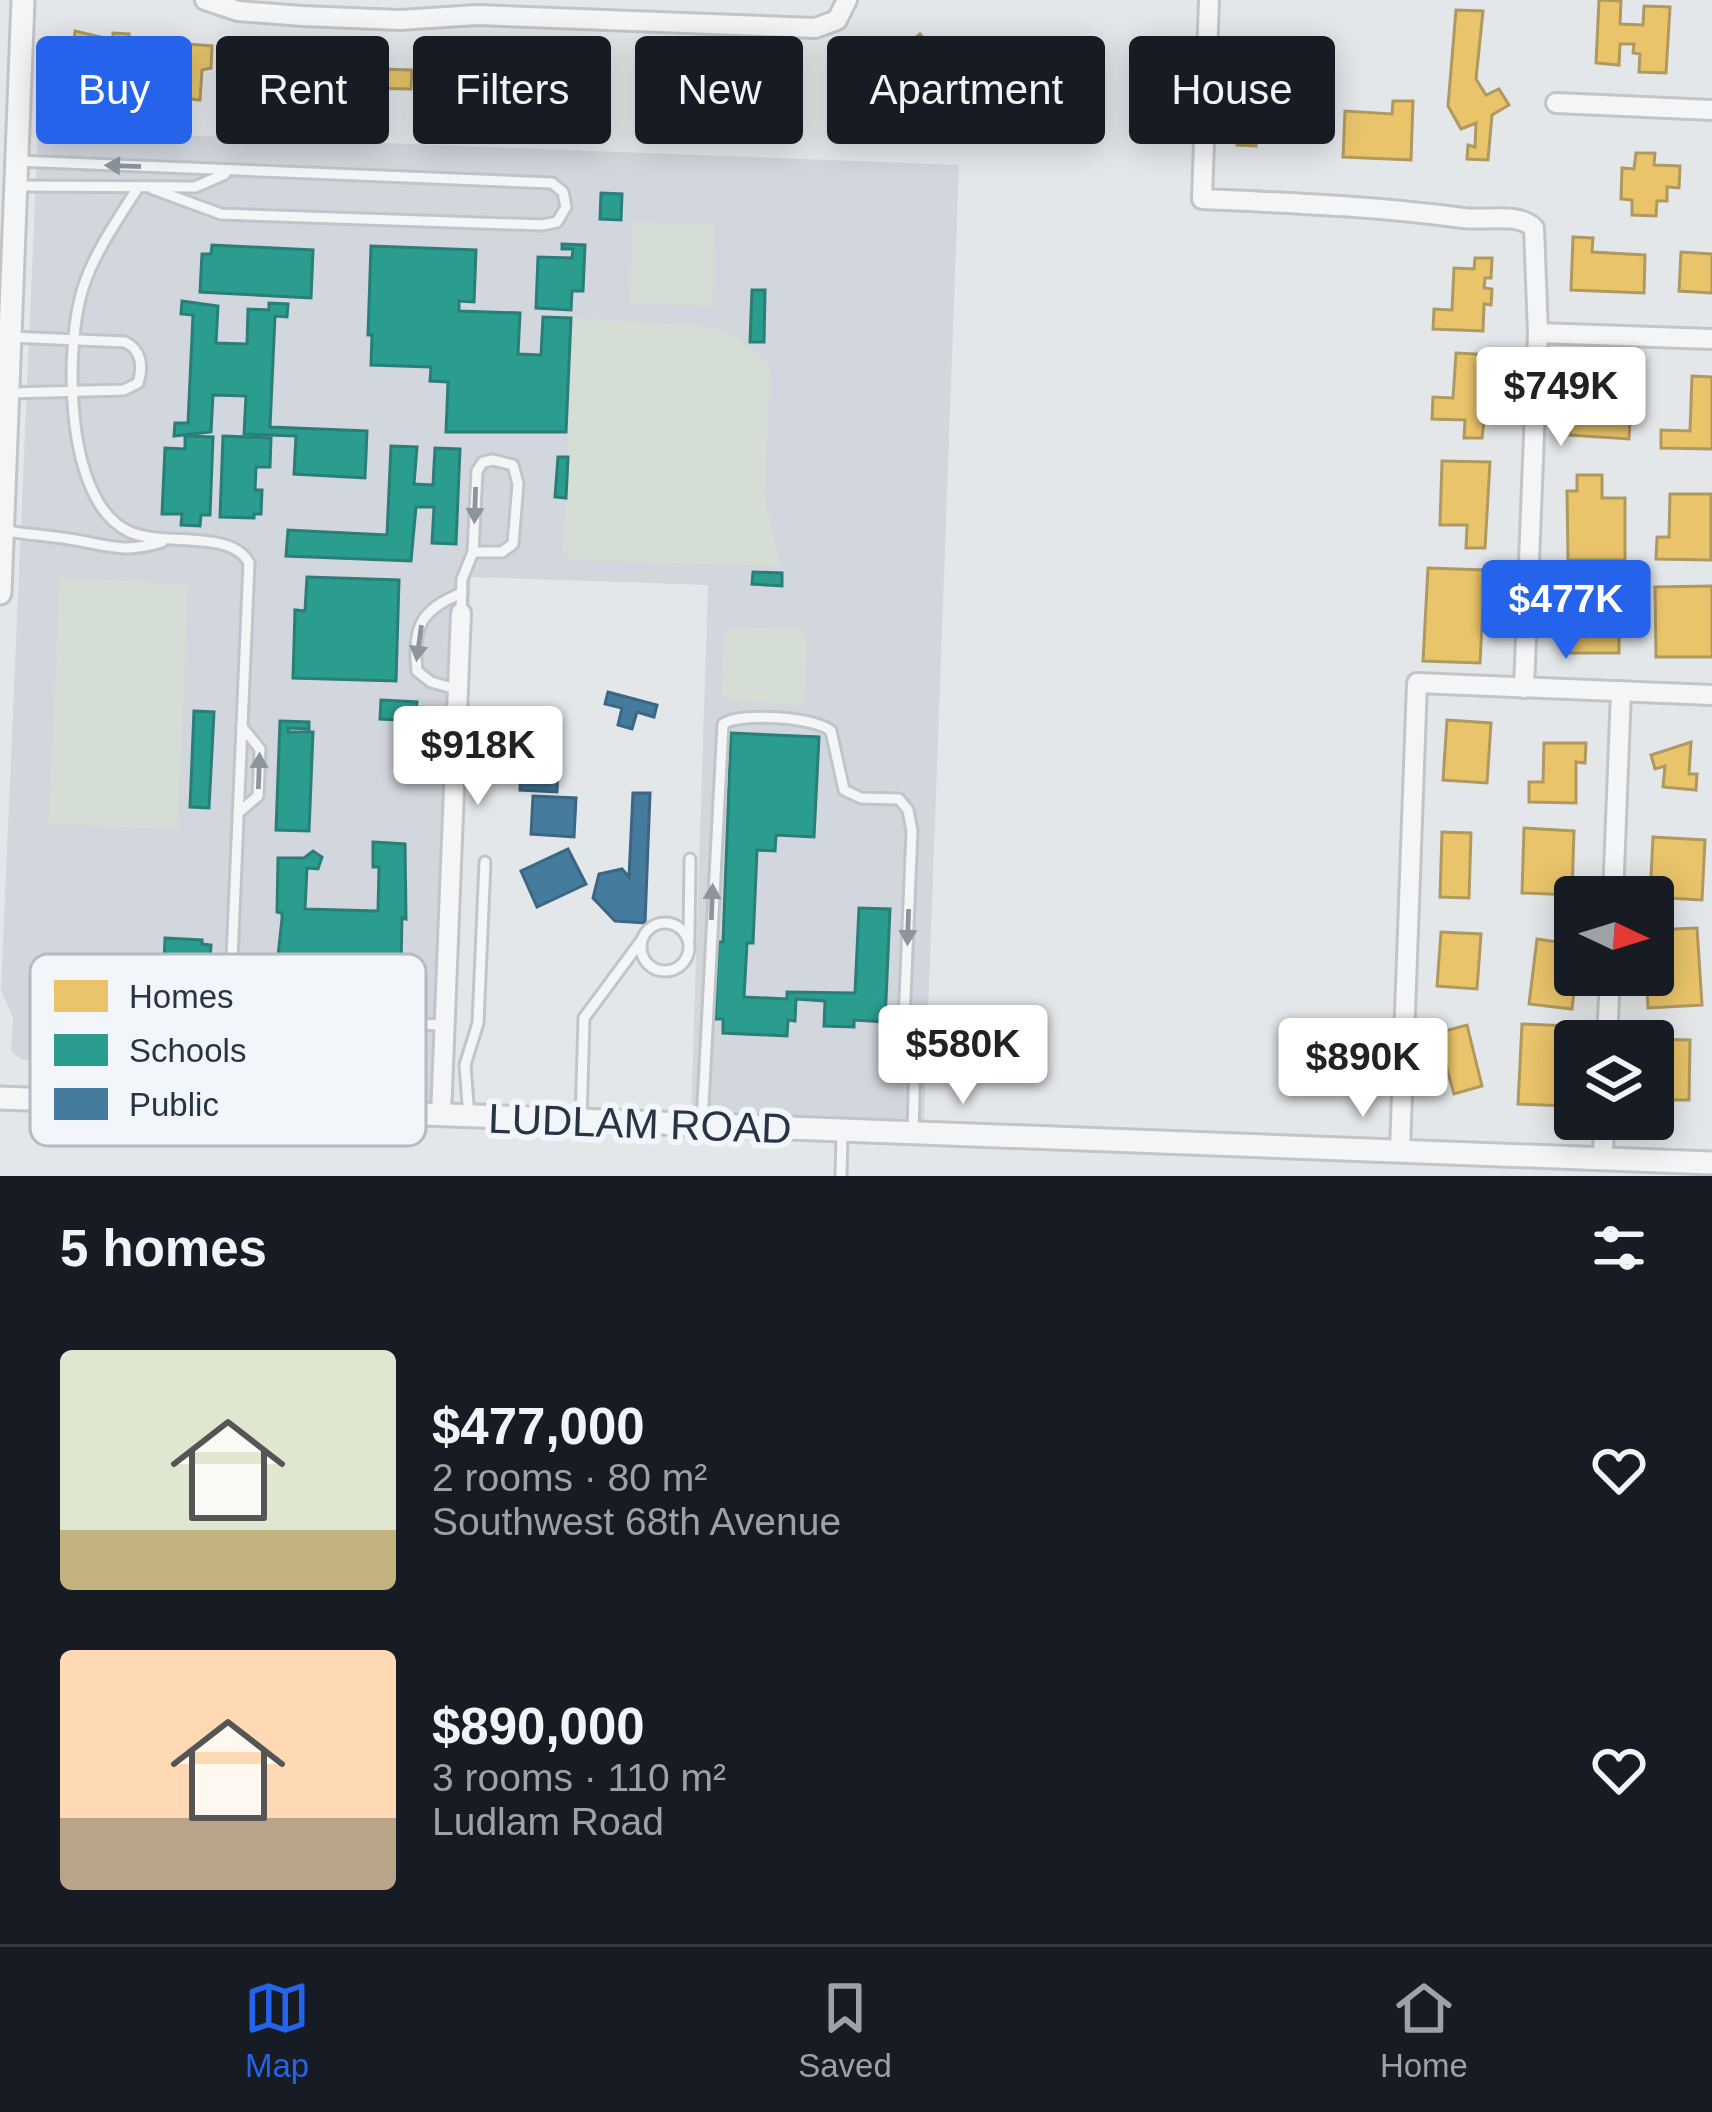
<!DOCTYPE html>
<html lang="en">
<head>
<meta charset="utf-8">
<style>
  :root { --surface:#171b24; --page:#242831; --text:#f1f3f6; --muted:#9ea1a6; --line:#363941; --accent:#2563eb }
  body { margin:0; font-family:Helvetica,sans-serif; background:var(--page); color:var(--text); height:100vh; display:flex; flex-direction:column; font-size:45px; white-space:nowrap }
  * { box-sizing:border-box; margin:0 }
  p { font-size:39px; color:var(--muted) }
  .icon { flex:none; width:66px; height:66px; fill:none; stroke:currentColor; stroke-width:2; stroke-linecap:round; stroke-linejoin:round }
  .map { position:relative; height:1176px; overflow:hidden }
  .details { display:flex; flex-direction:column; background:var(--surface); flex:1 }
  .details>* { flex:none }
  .banner { position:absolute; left:36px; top:36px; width:1641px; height:108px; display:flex; gap:24px }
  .needle { width:78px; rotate:94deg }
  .tools { position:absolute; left:1554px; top:876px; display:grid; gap:24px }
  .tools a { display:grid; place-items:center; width:120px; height:120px; border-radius:12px; background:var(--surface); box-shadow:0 6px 30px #0003; font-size:60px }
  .price { position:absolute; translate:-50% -102px; padding:0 27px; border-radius:12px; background:#fff; color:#222; font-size:39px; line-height:78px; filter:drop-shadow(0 3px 6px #0008) }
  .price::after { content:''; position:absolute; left:50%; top:72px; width:36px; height:27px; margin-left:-18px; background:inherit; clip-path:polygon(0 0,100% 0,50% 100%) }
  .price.active { background:var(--accent); color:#fff }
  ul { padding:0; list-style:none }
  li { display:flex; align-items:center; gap:36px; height:300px; padding:0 60px }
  li span { display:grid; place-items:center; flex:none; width:336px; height:240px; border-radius:12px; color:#555 }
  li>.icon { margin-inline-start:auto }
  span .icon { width:144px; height:144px; fill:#fffc; stroke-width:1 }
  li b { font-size:51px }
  h2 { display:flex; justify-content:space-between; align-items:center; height:144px; padding:0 60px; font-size:51px }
  .chip { padding:0 42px; border-radius:12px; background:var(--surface); box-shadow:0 6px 30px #0003; font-size:42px; line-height:108px }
  .chip.active { background:var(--accent); color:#fff }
  .tabs { display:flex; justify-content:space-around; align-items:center; height:168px; border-top:3px solid var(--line); background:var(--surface); font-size:33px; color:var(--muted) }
  .tabs a { display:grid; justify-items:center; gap:6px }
  .tabs .active { color:var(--accent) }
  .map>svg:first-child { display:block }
  .built { fill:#d2d6dd }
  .green { fill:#d5ded4 }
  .homes { fill:#e9c46a; stroke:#af995f; stroke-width:3 }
  .schools { fill:#2a9d8f; stroke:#297e79; stroke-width:3 }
  .public { fill:#457b9d; stroke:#3c6683; stroke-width:3 }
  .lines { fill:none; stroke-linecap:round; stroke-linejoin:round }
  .service-casing { stroke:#c2c5c8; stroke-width:15 }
  .minor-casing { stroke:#c2c5c8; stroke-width:24 }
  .tertiary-casing { stroke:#c2c5c8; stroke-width:27 }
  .service { stroke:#f4f5f7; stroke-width:9 }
  .minor { stroke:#f4f5f7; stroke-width:18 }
  .tertiary { stroke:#f4f5f7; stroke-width:21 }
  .oneway { fill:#8e949e }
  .labels { text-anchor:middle; stroke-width:12; stroke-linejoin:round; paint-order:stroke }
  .street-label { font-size:42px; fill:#283446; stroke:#f2f5f9 }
  .key { fill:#f2f5f9; stroke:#b5bbc3; stroke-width:3 }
  .key-label { font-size:33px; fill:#283446 }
</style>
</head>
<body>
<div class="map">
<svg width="1712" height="1176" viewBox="0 0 1712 1176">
  <rect width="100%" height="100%" fill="#e4e7ea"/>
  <path class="built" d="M46 130 959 165 924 1123 691 1115 708 585 471 577 450 1107 224 1094V1070L22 1060 11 1051 13 1018 1 990 38 131Z"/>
  <g class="green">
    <path d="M633 222 714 224 712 306 630 303Z"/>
    <path d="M573 318 712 327 737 337 770 365 764 497 780 566 572 560 563 552Z"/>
    <path d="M60 578 188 584 177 829 49 824Z"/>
    <path d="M732 627 801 630 807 637 804 699 799 705 726 700 722 694 724 635Z"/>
  </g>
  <g class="homes">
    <path d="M1599 0 1621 1 1620 24 1643 25 1644 6 1670 7 1666 73 1639 72 1640 54 1633 53 1634 44H1620L1619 65 1596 63Z"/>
    <path d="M1456 10 1483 11 1476 79 1486 95 1499 89 1509 105 1492 115 1488 160 1467 159 1468 145 1475 147 1476 123 1461 129 1448 106Z"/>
    <path d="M75 31 113 40V33L129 34 126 76 110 75 111 61 73 59Z"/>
    <path d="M920 34 941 59 896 99 887 88 870 103 851 80 869 64 865 59 887 40 898 53Z"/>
    <path d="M161 42 212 46 211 68 202 70 200 100 180 98 182 82 158 80Z"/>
    <path d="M460 53 504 59 498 110 454 104Z"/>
    <path d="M254 54 315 56 314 84 254 83Z"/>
    <path d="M588 59 607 60 606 90H599L598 99 563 97 564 89 555 88 556 61 577 62V69H588Z"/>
    <path d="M359 60 379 61V69L412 70 411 89 359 88Z"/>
    <path d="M649 63H671V71L702 72 701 100 657 98V90H648Z"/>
    <path d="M742 65 756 66V73L796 75 795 98 755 96V103L741 102Z"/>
    <path d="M1239 101 1308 105 1306 141 1256 138V146L1237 145Z"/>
    <path d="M1393 101H1413L1411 160 1343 157 1345 111 1392 114Z"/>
    <path d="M1636 153H1655L1654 165 1680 166 1679 188 1667 187V201H1657L1656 216 1632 215V200L1621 199 1622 168 1634 169Z"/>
    <path d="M1573 237 1593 238 1592 252 1645 255 1644 293 1571 290Z"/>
    <path d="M1681 252 1712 254V293L1679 291Z"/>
    <path d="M1475 258H1492L1491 278H1485L1484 288 1492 289 1491 305 1484 304 1483 331 1433 329 1434 309 1452 310 1454 268 1474 269Z"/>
    <path d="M1456 353 1492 355 1482 438H1464L1465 420 1432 419 1433 397 1453 398Z"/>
    <path d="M1574 376 1612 379 1609 420 1630 422 1629 439 1570 435Z"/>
    <path d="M1692 376 1712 377V449L1661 448V430L1690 431Z"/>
    <path d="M1442 461 1490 462 1485 548H1466L1467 525H1440Z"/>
    <path d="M1577 475H1602V498H1625V560H1568L1567 491H1577Z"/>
    <path d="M1670 494H1711V560L1656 559 1657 537H1669Z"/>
    <path d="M1428 568 1485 570 1480 663 1423 661Z"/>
    <path d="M1564 584H1605L1604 635H1619V653H1564Z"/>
    <path d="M1712 586V657H1656L1655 587Z"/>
    <path d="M1447 720 1491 723 1487 783 1443 780Z"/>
    <path d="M1691 742 1689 774H1697L1696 790 1663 787 1665 766 1655 769 1651 755Z"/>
    <path d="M1544 743H1586L1585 763 1576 762V803L1529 802V782H1543Z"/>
    <path d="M1524 828 1574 831 1572 895 1522 893Z"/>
    <path d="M1442 832 1471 833 1469 898 1440 897Z"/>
    <path d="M1653 837 1705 840 1702 900 1650 897Z"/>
    <path d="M1697 928 1702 1005 1648 1008 1646 975H1653V930Z"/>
    <path d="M1441 932 1481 934 1477 989 1437 986Z"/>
    <path d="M1537 939 1571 944 1576 975 1572 1009 1529 1004Z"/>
    <path d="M1522 1024 1569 1026 1566 1106 1518 1104Z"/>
    <path d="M1467 1025 1482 1086 1454 1094 1437 1033Z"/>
    <path d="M1641 1039 1690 1040 1689 1100H1653V1041Z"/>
  </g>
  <g class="schools">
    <path d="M601 193 622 194 621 220 600 219Z"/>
    <path d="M562 244 585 245 583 291H572L571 310 536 308 538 257 572 258 573 249H562Z"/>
    <path d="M212 245 313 250 311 298 200 292 202 254H211Z"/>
    <path d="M371 246 476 250 474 302 459 301V311L520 313 518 354 541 355 543 317 571 318 566 432H446L448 382 430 381 431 367 371 365 372 335H368Z"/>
    <path d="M752 290H765L764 342H750Z"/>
    <path d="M182 301 218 306 216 343 247 344 248 309 269 310V303L288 304 287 317 275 316 270 427 367 431 365 478 294 474 296 436 244 434 246 396 213 395 211 432 174 436 175 423H188L193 315 181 314Z"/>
    <path d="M185 436 213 437 210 515H201L200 526 181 525 182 514H162L165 448 185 449Z"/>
    <path d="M223 436 271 438 270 467H256L255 490H262L261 514H254V518L220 517Z"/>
    <path d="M391 446 417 447 414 484 433 485 435 448 460 449 456 544 432 543 434 507H416L411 561 286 556 288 530 387 535Z"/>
    <path d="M558 457H568L566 498 555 497Z"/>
    <path d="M753 572 782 573V586L752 584Z"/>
    <path d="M307 577 399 580 396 681 293 678 295 610 305 611Z"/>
    <path d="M381 700 417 702 415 721 380 719Z"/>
    <path d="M194 711 214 712 209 808 190 807Z"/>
    <path d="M280 721 309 722V729L288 728V732H313L309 831 276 830Z"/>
    <path d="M731 733 819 737 814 837 776 835 775 851 757 850 753 943H747L744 997 787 999V992L855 993 859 908 890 909 885 1022 854 1020V1027L824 1026 825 1001 796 999 795 1021 788 1020 787 1036 723 1033V1019H715L718 942H723Z"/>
    <path d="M373 842 405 844 406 919 402 918 401 965 383 961 382 984H350V993L315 991 314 981 296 980 297 957 278 956 282 919V913L277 912 278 858H304L313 851 322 857 318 869 307 868 305 909 378 911 379 867H373Z"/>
    <path d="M165 938 202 940V944L211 945 210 961H219V973L209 972V988L198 987 197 993 163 991Z"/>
  </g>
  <g class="public">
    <path d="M608 692 657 705 654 717 637 712 632 729 618 725 622 708 605 704Z"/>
    <path d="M523 721 560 723 557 792 520 790Z"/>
    <path d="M633 793H650L645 923 615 921 593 898 599 874 622 869 629 877Z"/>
    <path d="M533 796 576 798 574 837 531 834Z"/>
    <path d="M568 849 586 884 537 907 521 871Z"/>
  </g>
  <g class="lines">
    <g class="service-casing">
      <g id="service">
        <path d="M17 161 552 183 563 192 566 207 557 222 542 225 221 214 153 189"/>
        <path d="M17 186 195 187 225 174"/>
        <path d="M137 189C118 219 95 252 84 285 64 343 63 503 130 532 164 547 231 529 249 563L232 958 231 1108"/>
        <path d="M9 393 124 390 138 383C143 367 142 350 125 342L10 337"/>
        <path d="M3 530C25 535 47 535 69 539 108 545 122 554 162 542"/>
        <path d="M461 613 462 579 473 552 477 471 483 462 493 460 513 465 518 484 513 544 502 552H473"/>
        <path d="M456 689 431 682 417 671C412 627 421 609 462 593"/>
        <path d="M238 813 258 796 260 749 242 727"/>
        <circle cx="665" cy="947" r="24"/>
        <path d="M689 938 690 859"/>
        <path d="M232 1018 443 1025"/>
        <path d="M469 1117 465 1065 478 1023 485 862"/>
        <path d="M581 1121 584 1018 641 941"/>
        <path d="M702 1124 723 724C740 712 816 717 831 731L844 790 861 798 899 799 908 810 912 831 904 1022 915 1055 913 1133"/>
        <path d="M841 1176 842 1133"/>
      </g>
    </g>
    <g class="minor-casing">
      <g id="minor">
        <path d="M205 0 238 11 302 16 400 20 477 15 815 28 837 20 847 0"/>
        <path d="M1209 0 1202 199C1290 203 1375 206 1463 218 1485 221 1518 212 1534 228L1538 333 1524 688"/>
        <path d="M1556 103 1712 110"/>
        <path d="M1538 333 1712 339"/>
        <path d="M1613 897 1621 691"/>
        <path d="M1607 1041 1610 975"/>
        <path d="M441 1116 461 613"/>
        <path d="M1400 1150 1417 683 1712 695"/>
        <path d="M1603 1158 1604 1119"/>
      </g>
    </g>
    <g class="tertiary-casing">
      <g id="tertiary">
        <path d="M0 593 23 0"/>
        <path d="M0 1098 1712 1163"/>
      </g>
    </g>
    <use href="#service" class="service"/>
    <use href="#minor" class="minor"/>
    <use href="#tertiary" class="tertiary"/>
  </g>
  <defs><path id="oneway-solid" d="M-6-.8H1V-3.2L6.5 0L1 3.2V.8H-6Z" transform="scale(3)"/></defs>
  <g class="oneway">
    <use href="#oneway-solid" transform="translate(123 166) rotate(-178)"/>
    <use href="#oneway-solid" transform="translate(475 505) rotate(92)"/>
    <use href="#oneway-solid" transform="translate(419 643) rotate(98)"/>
    <use href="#oneway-solid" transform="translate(259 771) rotate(-88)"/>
    <use href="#oneway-solid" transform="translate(712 902) rotate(-88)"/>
    <use href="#oneway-solid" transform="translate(908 927) rotate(92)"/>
  </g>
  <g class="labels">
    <g class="street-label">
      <text transform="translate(640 1123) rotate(2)" y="15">LUDLAM ROAD</text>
    </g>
  </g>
  <rect x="30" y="954" width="396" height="192" rx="18" class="key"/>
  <rect x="54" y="980" width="54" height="32" fill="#e9c46a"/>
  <rect x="54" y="1034" width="54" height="32" fill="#2a9d8f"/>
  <rect x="54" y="1088" width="54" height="32" fill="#457b9d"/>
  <g class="key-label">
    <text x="129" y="1008">Homes</text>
    <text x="129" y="1062">Schools</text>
    <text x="129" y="1116">Public</text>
  </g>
</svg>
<div class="tools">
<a><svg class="needle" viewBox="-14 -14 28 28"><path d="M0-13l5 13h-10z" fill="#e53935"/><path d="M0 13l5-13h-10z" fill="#9ea1a6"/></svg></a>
<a><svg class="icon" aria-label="layers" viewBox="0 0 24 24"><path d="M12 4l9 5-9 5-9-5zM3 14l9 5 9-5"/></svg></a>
</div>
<b class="price" style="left:1561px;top:449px">$749K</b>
<b class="price active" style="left:1566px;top:662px">$477K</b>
<b class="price" style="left:478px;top:808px">$918K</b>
<b class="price" style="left:963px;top:1107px">$580K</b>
<b class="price" style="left:1363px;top:1120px">$890K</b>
<div class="banner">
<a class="chip active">Buy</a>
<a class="chip">Rent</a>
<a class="chip">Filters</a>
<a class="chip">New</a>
<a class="chip">Apartment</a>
<a class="chip">House</a>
</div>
</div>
<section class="details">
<h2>5 homes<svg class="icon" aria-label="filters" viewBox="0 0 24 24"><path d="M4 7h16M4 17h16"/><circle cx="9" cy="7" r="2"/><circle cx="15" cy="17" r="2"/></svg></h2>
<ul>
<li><span style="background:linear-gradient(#dfe7d0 75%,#c2b280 0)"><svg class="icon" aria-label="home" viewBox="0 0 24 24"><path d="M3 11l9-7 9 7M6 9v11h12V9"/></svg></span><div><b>$477,000</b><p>2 rooms · 80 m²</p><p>Southwest 68th Avenue</p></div><svg class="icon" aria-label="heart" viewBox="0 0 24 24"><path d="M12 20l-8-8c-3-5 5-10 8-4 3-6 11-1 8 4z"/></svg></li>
<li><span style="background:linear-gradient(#ffd9b3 70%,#b9a48a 0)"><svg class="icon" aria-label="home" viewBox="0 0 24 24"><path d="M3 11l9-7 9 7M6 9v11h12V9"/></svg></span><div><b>$890,000</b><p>3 rooms · 110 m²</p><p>Ludlam Road</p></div><svg class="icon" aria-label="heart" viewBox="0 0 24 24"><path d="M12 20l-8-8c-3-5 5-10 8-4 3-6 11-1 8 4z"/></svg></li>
</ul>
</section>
<nav class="tabs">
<a class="active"><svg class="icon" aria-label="map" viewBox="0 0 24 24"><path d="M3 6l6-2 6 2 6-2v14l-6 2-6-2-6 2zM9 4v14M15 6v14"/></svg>Map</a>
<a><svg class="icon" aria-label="saved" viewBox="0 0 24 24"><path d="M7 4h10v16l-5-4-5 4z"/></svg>Saved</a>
<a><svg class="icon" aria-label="home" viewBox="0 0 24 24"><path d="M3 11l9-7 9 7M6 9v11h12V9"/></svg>Home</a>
</nav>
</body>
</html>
